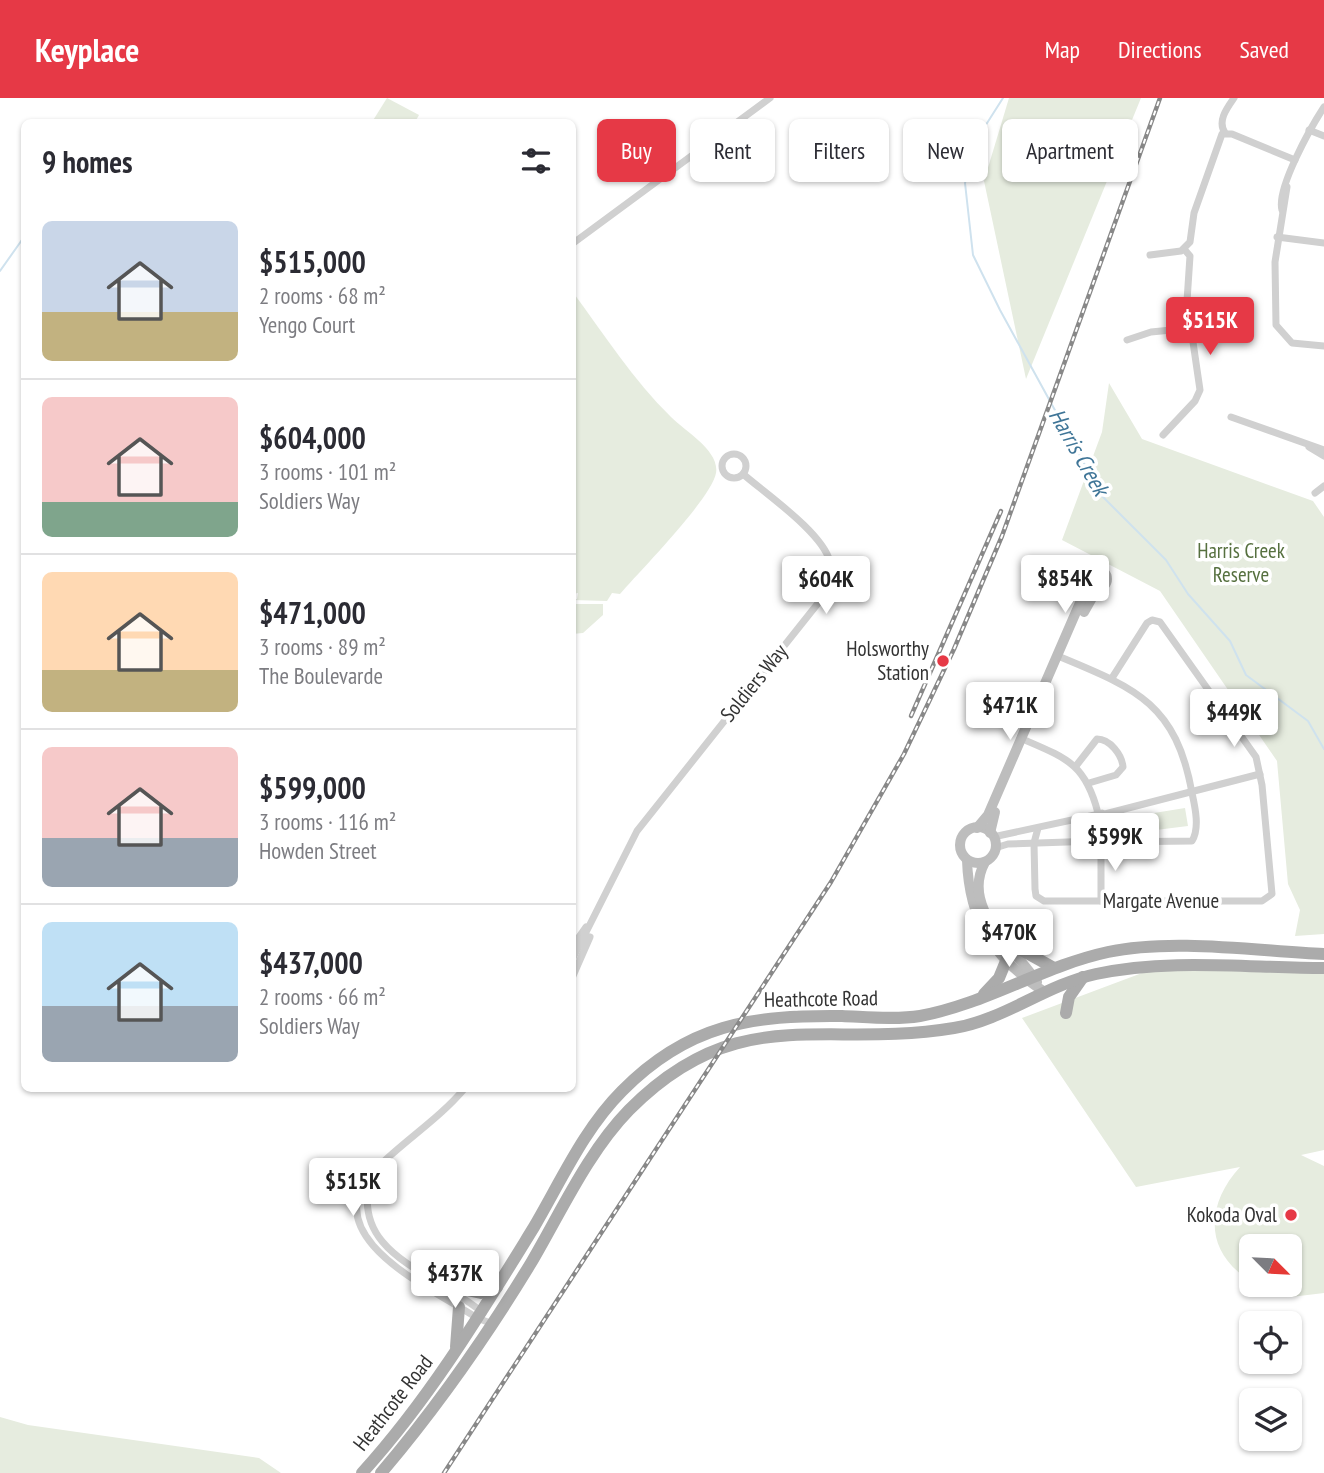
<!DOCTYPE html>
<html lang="en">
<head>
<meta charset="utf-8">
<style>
  :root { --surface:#fff; --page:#f2f2f3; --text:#2b2b33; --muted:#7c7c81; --line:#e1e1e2; --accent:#e63946 }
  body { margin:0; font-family:"PT Sans Narrow",sans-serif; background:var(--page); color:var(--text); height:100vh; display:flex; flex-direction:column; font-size:26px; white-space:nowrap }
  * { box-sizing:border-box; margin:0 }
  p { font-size:23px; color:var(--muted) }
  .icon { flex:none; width:38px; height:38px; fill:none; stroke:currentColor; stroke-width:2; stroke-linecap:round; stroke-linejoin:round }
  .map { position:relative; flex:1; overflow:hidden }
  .sheet { position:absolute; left:21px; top:21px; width:555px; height:973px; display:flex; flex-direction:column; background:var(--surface); border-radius:10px; box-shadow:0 2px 5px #0004 }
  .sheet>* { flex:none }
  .top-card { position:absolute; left:597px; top:21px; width:621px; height:63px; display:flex; gap:14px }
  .needle { width:46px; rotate:114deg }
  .controls { position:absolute; left:1239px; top:1136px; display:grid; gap:14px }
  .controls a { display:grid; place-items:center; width:63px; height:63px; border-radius:10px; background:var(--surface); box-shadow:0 2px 5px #0004; font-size:35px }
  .price { position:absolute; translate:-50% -60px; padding:0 16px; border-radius:7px; background:#fff; color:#222; font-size:23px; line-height:46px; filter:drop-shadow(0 2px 4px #0008) }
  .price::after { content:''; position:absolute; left:50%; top:42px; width:21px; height:16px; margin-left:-10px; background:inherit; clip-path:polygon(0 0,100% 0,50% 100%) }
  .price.on { background:var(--accent); color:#fff }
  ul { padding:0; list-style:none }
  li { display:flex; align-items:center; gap:21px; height:175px; padding:0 21px }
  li+li { border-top:2px solid var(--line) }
  li span { display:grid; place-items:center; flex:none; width:196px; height:140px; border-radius:10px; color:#555 }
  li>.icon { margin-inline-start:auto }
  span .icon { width:84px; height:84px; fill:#fffc; stroke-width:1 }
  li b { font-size:30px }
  h2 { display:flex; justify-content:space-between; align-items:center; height:84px; padding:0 21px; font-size:30px }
  .chip { padding:0 24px; border-radius:10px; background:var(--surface); box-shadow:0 2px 5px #0004; font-size:24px; line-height:63px }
  .chip.on { background:var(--accent); color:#fff }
  header { display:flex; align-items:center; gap:42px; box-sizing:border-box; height:98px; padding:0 35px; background:var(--accent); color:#fff }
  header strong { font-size:33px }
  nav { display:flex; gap:38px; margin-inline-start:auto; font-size:24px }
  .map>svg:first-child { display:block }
  .green { fill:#e6ecdf }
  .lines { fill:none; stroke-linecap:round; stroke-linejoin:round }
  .stream { stroke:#cfe2ee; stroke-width:2 }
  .street { stroke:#d0d0d0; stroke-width:7 }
  .secondary { stroke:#bdbdbd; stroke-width:10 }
  .primary { stroke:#ababab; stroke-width:12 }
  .rail-casing { stroke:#888; stroke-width:4.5 }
  .rail { stroke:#fff; stroke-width:2; stroke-dasharray:5; stroke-linecap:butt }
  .poi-dot { fill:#e63946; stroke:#fff; stroke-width:2.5 }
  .labels { text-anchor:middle; stroke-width:7; stroke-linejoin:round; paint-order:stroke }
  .park-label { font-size:21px; fill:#56703f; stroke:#fff }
  .poi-label { font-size:21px; fill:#333; stroke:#fff; text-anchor:end }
  .street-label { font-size:21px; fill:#333; stroke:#fff }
  .water-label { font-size:23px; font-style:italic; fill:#3f7597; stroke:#fff }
</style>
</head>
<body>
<header>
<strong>Keyplace</strong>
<nav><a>Map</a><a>Directions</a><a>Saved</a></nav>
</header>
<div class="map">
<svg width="1324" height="1375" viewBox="0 0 1324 1375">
  <rect width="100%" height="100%" fill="#fff"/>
  <g class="green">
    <path d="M387 0 419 17 415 24H372Z"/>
    <path d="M1009 0H1141L1026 281 984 83Z"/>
    <path d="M572 193C604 236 633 282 671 319 685 333 720 353 716 375 712 400 639 474 620 496L612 495 607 503 572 502 577 501 578 495 572 496Z"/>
    <path d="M1109 285 1142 341 1313 403 1324 419V836L1295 838 1300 812 1288 786 1277 663 1160 493 1062 442 1102 334Z"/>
    <path d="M572 506H603V517L583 535 572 536Z"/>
    <path d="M1185 710 1188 728 1156 732 1154 715Z"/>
    <path d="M1324 866V1052L1301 1057 1324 1068V1195L1291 1199 1259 1187 1290 1186V1148H1251V1183C1203 1154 1206 1106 1240 1069L1136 1089 1022 920 1158 869Z"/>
    <path d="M0 1319 28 1327 259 1360 281 1375H0Z"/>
  </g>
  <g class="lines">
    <g class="stream">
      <path d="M1003 0 982 33 965 85 973 157 1000 212 1102 398 1166 462 1188 496 1230 543 1246 577 1308 623 1324 651"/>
      <path d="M0 173 24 139"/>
    </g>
    <g class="street">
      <path d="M1309 32 1324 38"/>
      <path d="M1225 35C1217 23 1227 10 1234 0"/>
      <path d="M1287 89 1275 164 1276 227 1292 245 1324 248"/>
      <path d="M1282 112C1276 91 1311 29 1324 9"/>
      <path d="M1277 139 1324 145"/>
      <path d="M572 146 770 0"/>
      <path d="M1150 157 1181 153 1190 144 1194 115 1222 36H1232L1295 62"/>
      <path d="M1127 242 1151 234 1192 230"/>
      <path d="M1231 319 1324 352"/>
      <path d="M1163 337 1195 303 1200 292 1187 203 1190 158 1184 151"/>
      <path d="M1309 349 1324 358"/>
      <circle cx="734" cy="368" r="12"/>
      <path d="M1315 395 1324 388"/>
      <path d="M1058 558C1135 590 1176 605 1192 695 1195 709 1200 730 1192 743L1108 744"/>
      <path d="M1027 643C1069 661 1086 668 1098 715"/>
      <path d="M1076 668 1097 641C1110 641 1122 657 1123 669L1116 677 1089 685"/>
      <path d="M1105 716 1260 676"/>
      <path d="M1038 730 1034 745 1035 791 1036 798 1044 803H1262L1272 796 1262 687 1256 659 1160 524 1152 522 1147 525 1112 580"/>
      <path d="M993 739 1095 717"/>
      <path d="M1101 746 1108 744 1107 719 1102 715 1095 717 1093 731 1096 743 1101 746V803"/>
      <path d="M995 750 1008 746 1096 743"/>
      <path d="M572 849 586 829"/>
      <path d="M572 862 637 733 819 504C827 493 834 478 830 464 823 435 766 396 743 376"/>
      <path d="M572 880 590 839"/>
      <path d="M465 990C439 1021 405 1042 377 1070 308 1137 433 1191 477 1220L493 1226"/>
      <path d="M371 1079C348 1157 436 1174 483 1215"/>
    </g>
    <g class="secondary">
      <circle cx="1098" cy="481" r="9"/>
      <path d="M1084 514 1097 491"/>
      <circle cx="978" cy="747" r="18"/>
      <path d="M977 730 988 717 1089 484"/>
      <path d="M990 735 995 714"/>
      <path d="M967 762C969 823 993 859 1043 893"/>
      <path d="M985 764C960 810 1014 849 1037 884"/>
    </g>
    <g class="primary">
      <path d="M1007 844 1054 870"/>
      <path d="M984 896 999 880 1006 863"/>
      <path d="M1066 915 1069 899 1083 879"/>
      <path d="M444 1187 481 1195 497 1189"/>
      <path d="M456 1249 459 1209"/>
      <path d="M362 1375C430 1300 481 1215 534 1129 561 1083 584 1031 622 993 688 926 752 917 842 918 867 919 895 922 920 918 986 906 1043 868 1108 854 1172 840 1258 853 1324 856"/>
      <path d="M381 1375C437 1309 486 1239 531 1165 561 1114 588 1054 629 1012 739 901 823 952 954 930 1004 922 1045 887 1096 876 1170 860 1248 870 1324 870"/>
    </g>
    <g class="rail-casing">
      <g id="rail">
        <path d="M911 618 1001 413"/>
        <path d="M444 1375 831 784 904 656 954 551 1002 438 1160 0"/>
      </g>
    </g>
    <use href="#rail" class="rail"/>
  </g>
  <g class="poi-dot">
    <circle cx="943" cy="563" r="7"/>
    <circle cx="1291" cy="1117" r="7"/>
  </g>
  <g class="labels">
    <g class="park-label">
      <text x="1241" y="460">Harris Creek<tspan x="1241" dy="24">Reserve</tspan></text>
    </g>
    <g class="poi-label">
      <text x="929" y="558">Holsworthy<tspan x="929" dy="24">Station</tspan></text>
      <text x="1277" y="1124">Kokoda Oval</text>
    </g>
    <g class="street-label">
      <text transform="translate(754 585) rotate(-51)" y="7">Soldiers Way</text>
      <text x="1161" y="810">Margate Avenue</text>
      <text transform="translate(821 901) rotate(-1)" y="7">Heathcote Road</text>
      <text transform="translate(393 1305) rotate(-52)" y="7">Heathcote Road</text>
    </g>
    <g class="water-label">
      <text transform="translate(1079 354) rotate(60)" y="8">Harris Creek</text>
    </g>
  </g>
</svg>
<div class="controls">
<a><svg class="needle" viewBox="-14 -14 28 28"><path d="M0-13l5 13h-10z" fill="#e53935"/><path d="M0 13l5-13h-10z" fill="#7c7c81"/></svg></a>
<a><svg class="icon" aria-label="locate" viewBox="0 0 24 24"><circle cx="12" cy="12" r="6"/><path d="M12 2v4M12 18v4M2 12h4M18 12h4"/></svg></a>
<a><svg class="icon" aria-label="layers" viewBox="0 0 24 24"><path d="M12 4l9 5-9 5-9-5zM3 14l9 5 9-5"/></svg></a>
</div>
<b class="price on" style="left:1210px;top:259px">$515K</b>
<b class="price" style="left:1065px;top:517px">$854K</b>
<b class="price" style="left:826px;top:518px">$604K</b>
<b class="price" style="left:1010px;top:644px">$471K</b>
<b class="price" style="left:1234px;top:651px">$449K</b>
<b class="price" style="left:1115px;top:775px">$599K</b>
<b class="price" style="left:1009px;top:871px">$470K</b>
<b class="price" style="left:353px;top:1120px">$515K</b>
<b class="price" style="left:455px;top:1212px">$437K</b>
<div class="top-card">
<a class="chip on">Buy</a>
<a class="chip">Rent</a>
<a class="chip">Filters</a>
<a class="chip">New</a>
<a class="chip">Apartment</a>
</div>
<section class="sheet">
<h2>9 homes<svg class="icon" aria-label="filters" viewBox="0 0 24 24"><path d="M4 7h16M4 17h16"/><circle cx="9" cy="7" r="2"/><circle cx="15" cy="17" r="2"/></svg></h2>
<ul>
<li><span style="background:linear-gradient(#c9d6e8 65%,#c2b280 0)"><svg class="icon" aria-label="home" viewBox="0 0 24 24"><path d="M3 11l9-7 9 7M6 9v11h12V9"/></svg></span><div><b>$515,000</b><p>2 rooms · 68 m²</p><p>Yengo Court</p></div></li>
<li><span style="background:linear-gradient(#f6c9c9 75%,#7fa58c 0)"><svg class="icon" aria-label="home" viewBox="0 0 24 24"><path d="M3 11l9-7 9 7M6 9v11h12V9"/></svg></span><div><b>$604,000</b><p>3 rooms · 101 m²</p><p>Soldiers Way</p></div></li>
<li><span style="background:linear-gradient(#ffd9b3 70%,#c2b280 0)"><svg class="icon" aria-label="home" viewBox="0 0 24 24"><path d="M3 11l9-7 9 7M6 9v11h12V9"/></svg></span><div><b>$471,000</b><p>3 rooms · 89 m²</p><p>The Boulevarde</p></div></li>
<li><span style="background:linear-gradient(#f6c9c9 65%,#9aa5b1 0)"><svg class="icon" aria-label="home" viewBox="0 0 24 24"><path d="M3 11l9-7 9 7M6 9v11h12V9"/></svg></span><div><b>$599,000</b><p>3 rooms · 116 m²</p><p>Howden Street</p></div></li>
<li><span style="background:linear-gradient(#bfe0f5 60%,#9aa5b1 0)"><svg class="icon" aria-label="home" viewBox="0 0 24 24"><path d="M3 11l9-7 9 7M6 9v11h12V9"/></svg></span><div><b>$437,000</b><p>2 rooms · 66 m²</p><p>Soldiers Way</p></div></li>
</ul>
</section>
</div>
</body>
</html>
